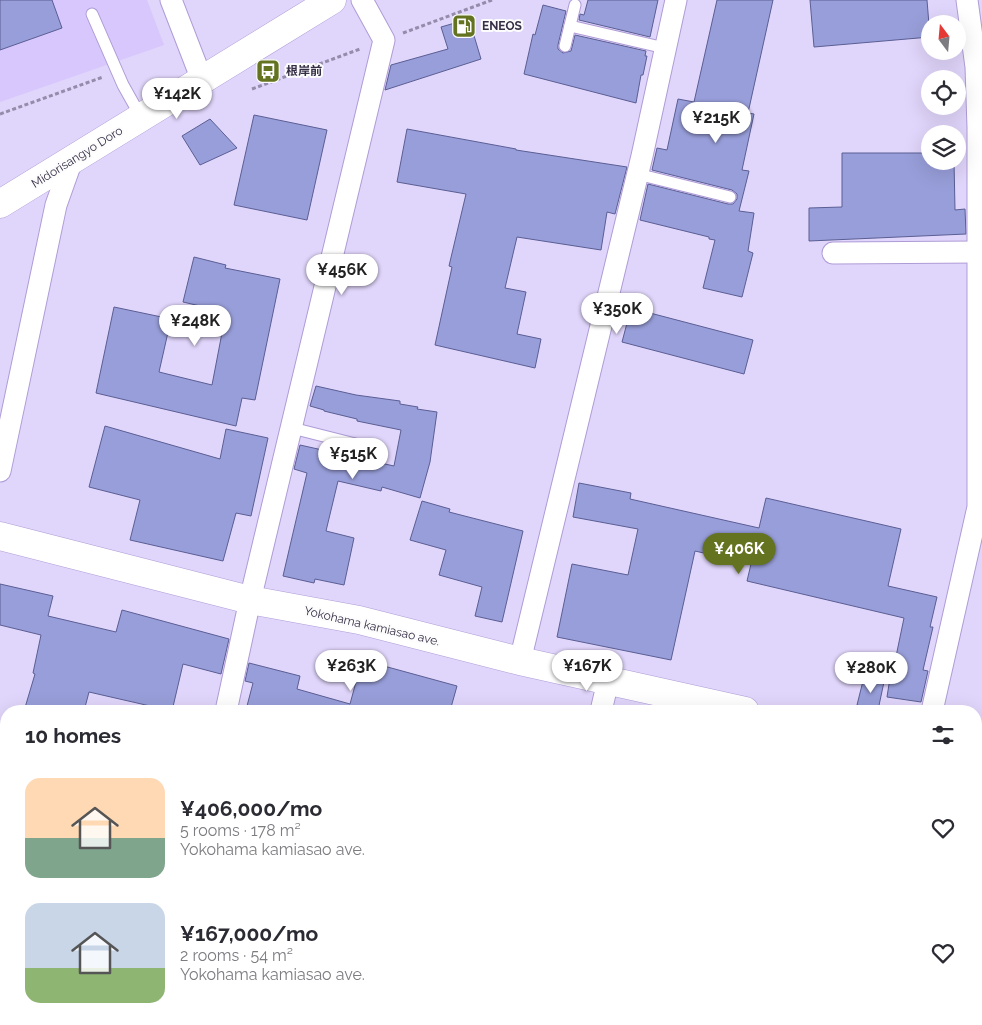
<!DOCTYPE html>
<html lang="en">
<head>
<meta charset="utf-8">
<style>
  :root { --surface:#fff; --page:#f7f7f7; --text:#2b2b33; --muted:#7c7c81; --accent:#647320 }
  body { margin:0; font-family:Raleway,"Noto Sans JP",sans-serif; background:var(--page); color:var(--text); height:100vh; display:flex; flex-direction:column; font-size:19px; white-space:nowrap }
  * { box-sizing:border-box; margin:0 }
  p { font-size:16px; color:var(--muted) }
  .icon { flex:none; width:28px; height:28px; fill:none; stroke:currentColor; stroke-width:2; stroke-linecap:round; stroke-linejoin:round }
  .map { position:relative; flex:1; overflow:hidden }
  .side { position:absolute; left:0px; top:705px; width:982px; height:320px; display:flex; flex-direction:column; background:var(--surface); border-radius:20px 20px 0 0; box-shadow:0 5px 20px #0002 }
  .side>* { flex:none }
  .needle { width:32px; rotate:344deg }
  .fabs { position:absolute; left:921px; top:15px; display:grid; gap:10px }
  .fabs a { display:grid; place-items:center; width:45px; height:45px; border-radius:50%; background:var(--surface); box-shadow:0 5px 20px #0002; font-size:25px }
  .price { position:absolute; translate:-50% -42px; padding:0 11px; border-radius:18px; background:#fff; color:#222; font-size:16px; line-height:32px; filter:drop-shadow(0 1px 2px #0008) }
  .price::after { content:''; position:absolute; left:50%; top:30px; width:15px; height:11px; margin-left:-8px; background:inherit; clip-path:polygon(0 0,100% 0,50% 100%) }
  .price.on { background:var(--accent); color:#fff }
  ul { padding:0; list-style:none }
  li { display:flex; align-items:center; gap:15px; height:125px; padding:0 25px }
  li span { display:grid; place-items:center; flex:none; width:140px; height:100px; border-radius:15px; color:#555 }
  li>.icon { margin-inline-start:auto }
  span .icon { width:60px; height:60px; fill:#fffc; stroke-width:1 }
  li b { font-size:21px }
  h2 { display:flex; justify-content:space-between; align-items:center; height:60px; padding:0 25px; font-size:21px }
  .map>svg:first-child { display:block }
  .built { fill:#d7c7fd }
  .building { fill:#989ed9; stroke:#5a5e94 }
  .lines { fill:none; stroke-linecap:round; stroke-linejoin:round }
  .lane-casing { stroke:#af9cd7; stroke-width:13 }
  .street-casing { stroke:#af9cd7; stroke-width:23 }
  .secondary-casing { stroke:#af9cd7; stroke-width:29 }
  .primary-casing { stroke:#af9cd7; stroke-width:29 }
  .path { stroke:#958cab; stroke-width:3; stroke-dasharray:4 2.5; stroke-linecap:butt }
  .lane { stroke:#fff; stroke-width:11 }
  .street { stroke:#fff; stroke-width:21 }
  .secondary { stroke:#fff; stroke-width:28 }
  .primary { stroke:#fff; stroke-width:28 }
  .labels { text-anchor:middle; stroke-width:4; stroke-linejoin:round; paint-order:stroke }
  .poi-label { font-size:12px; font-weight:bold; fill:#352e45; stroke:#fcfcfc; text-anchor:start }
  .street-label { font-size:12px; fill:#352e45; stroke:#fcfcfc }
</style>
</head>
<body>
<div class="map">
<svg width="982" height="1025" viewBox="0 0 982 1025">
  <rect width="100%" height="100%" fill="#e0d5fa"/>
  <path class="built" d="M0 0H147L164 45 0 102Z"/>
  <g class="building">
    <path d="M0 0H52L62 28 0 50Z"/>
    <path d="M588 0H658L650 37 579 20 580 14 584 15Z"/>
    <path d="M717 0H773L748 113 754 114 742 170 749 171 739 211 754 213 748 251 753 253 742 297 703 288 715 240 709 239V237L640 220 648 184 728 204H733L737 199V194L732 190 652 170 657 148 667 150 678 99 694 102Z"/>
    <path d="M810 0H927L930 37 814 47Z"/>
    <path d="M543 5 566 11 558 45V49L563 53 571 51 575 35 646 51 645 56H647L643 75H641L636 103 524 74 533 34 535 35Z"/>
    <path d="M469 19 481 59 385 90 391 65 448 49 441 27Z"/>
    <path d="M254 115 327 130 307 220 234 205Z"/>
    <path d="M210 119 237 148 200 165 182 136Z"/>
    <path d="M407 129 516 149V150L627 167 615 214 607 212 601 250 517 237 505 288 526 292 517 334 541 339 535 368 435 345 452 267 449 266 466 194 397 182Z"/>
    <path d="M842 153H930V161H954L955 210 965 209 966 234 809 241V208L842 207Z"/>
    <path d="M194 257 226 265 225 268 280 279 255 400 242 398 236 426 96 393 114 307 171 319 159 372 212 385 226 312 183 302Z"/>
    <path d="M631 308 753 340 744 374 622 342Z"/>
    <path d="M316 386 356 395 400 401V404L418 407 417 409 437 412 430 462 420 498 382 487 381 491 338 481 326 531 354 538 344 585 315 579 314 583 283 576 307 473 294 469 300 445 394 466 401 430 357 421V419L324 411V410L310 406Z"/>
    <path d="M105 426 220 459 226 429 268 438 251 516 236 513 223 561 130 540 140 500 89 487Z"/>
    <path d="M579 483 631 493 630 499 759 528 766 498 901 529 888 586 937 597 930 627H933L923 670 928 671 921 702 887 697 892 665 894 666 904 618 747 581 751 564 695 551 671 660 557 637 572 564 628 575 638 529 573 517Z"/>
    <path d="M422 501 450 509 449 512 523 531 502 622 475 616 482 587 439 575 446 550 410 540Z"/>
    <path d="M0 584 53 596 48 616 116 632 122 610 229 639 221 674 183 664 172 711 89 692 84 711H24L35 674 33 673 41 635 0 625Z"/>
    <path d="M362 660 457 686 450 711H266L247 706 253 683 245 681 249 663 300 676 297 689 350 704Z"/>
    <path d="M864 677 884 682 878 710 857 705Z"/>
  </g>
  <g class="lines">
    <g class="lane-casing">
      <g id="lane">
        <path d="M92 14 123 85 141 117"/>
        <path d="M570 26 665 48"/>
        <path d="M565 46 575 5"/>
        <path d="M637 174 730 197"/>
        <path d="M292 428 379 450"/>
      </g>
    </g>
    <g class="street-casing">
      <g id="street">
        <path d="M171 0 202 80"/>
        <path d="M833 253 978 252"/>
        <path d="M0 471 56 205 72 160"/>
        <path d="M520 661 642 156 676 0"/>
        <path d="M226 711 250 600 384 40 362 0"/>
        <path d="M601 711 608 681"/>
        <path d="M932 711 978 507V128L976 67 967 0"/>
        <path d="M976 863 982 865"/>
        <path d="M762 1019 772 1025"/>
      </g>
    </g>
    <g class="secondary-casing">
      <path id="secondary" d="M0 204 332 0"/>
    </g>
    <g class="primary-casing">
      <g id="primary">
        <path d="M0 536 250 600 359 620 520 661 745 711"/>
        <path d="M976 764 982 766"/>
      </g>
    </g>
    <g class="path">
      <path d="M403 33 492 0"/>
      <path d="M252 89 360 49"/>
      <path d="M0 114 103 77"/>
      <path d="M0 918H6"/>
      <path d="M596 1019 615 1025"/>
    </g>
    <use href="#lane" class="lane"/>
    <use href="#street" class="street"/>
    <use href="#secondary" class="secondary"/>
    <use href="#primary" class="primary"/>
  </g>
  <defs>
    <g id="fuel-square" transform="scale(1.25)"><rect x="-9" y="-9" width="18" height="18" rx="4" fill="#647320" stroke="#fcfcfc"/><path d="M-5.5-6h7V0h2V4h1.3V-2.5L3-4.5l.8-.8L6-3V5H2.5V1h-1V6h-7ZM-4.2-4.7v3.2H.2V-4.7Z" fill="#fff"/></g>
    <g id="bus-square" transform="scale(1.25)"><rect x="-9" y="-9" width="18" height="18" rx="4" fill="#647320" stroke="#fcfcfc"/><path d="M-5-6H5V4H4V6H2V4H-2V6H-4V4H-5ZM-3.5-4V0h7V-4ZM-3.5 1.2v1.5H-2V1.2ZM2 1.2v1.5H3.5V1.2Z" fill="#fff"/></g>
  </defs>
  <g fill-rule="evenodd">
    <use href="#fuel-square" x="464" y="26"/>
    <use href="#bus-square" x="268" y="71"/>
  </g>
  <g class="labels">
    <g class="poi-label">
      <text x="482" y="30">ENEOS</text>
      <text x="286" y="75">根岸前</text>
    </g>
    <g class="street-label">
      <text transform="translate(77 157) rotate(-32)" y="4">Midorisangyo Doro</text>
      <text transform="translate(372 626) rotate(13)" y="4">Yokohama kamiasao ave.</text>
    </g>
  </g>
</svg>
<div class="fabs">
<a><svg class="needle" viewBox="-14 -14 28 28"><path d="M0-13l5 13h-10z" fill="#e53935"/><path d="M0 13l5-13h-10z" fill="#7c7c81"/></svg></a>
<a><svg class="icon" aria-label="locate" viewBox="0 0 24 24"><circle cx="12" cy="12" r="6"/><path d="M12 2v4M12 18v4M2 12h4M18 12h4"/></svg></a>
<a><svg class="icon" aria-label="layers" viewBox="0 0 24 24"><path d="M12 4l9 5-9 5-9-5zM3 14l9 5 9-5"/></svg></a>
</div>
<b class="price" style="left:177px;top:120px">¥142K</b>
<b class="price" style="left:716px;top:144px">¥215K</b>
<b class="price" style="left:342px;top:296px">¥456K</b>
<b class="price" style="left:617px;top:335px">¥350K</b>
<b class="price" style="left:195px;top:347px">¥248K</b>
<b class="price" style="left:353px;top:480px">¥515K</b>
<b class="price on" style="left:739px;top:575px">¥406K</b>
<b class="price" style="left:351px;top:692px">¥263K</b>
<b class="price" style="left:587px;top:692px">¥167K</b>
<b class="price" style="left:871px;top:694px">¥280K</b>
<section class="side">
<h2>10 homes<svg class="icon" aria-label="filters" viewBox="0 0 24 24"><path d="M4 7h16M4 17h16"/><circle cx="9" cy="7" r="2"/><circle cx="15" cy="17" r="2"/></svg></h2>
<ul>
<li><span style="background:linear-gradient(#ffd9b3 60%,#7fa58c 0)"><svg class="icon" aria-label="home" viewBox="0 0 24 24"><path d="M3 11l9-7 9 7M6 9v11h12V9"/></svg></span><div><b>¥406,000/mo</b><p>5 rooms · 178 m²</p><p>Yokohama kamiasao ave.</p></div><svg class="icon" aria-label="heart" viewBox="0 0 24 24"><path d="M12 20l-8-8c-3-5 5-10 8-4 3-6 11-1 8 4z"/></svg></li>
<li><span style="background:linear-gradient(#c9d6e8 65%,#8fb573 0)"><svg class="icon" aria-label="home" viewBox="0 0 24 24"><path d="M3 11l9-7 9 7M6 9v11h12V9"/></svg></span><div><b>¥167,000/mo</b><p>2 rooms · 54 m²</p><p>Yokohama kamiasao ave.</p></div><svg class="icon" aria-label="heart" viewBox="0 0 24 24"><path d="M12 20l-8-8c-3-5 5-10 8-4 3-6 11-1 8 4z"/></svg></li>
</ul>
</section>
</div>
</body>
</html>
